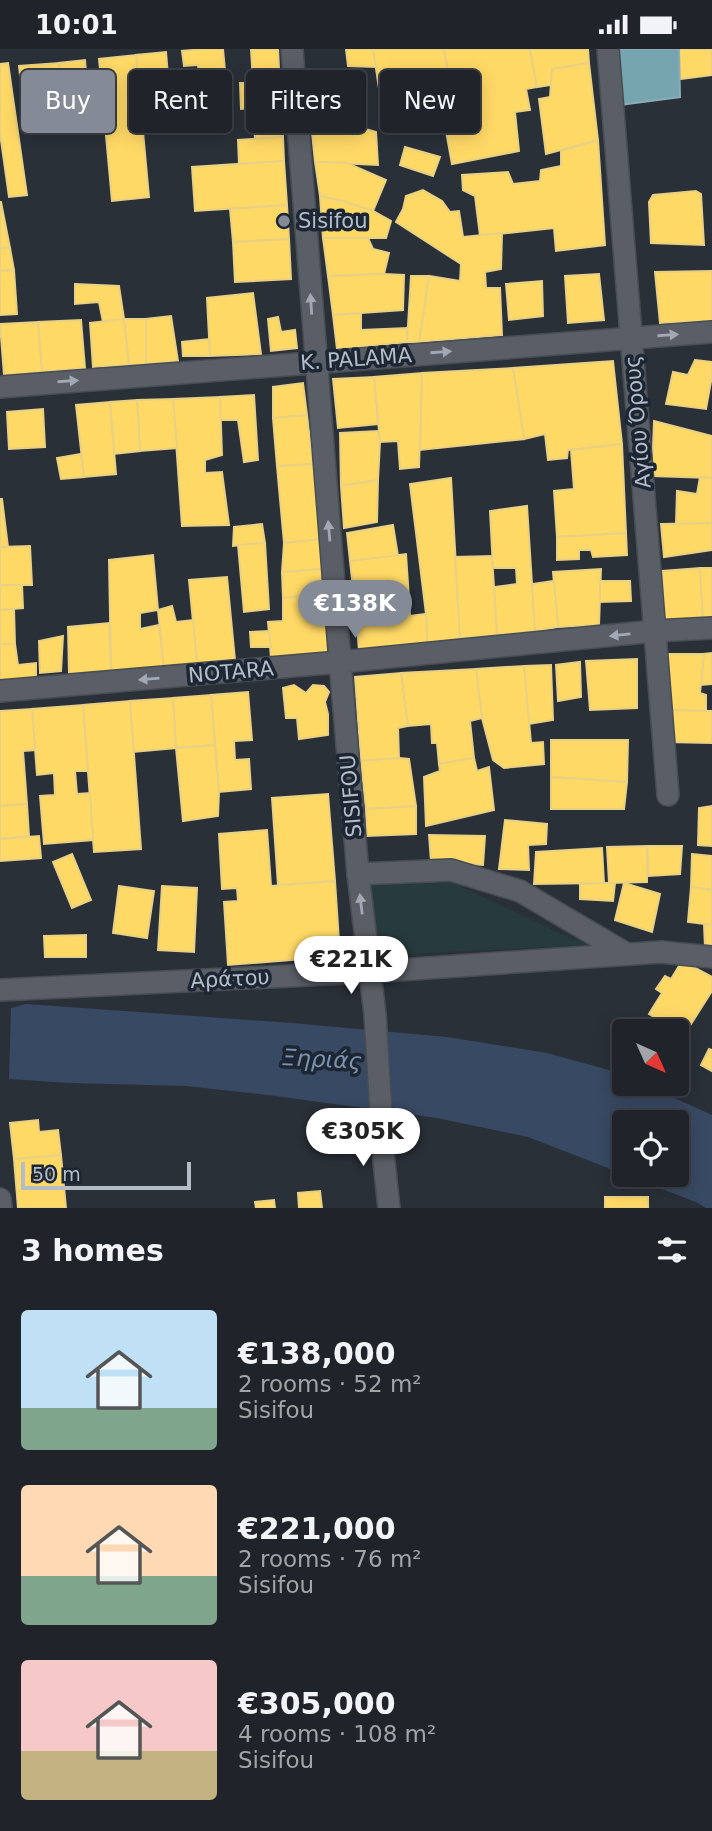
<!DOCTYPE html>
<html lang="en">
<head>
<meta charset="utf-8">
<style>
  :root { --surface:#20242a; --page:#2d3036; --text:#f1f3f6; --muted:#a2a4a8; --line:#3d4147; --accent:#848b96 }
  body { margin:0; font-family:"DejaVu Sans",sans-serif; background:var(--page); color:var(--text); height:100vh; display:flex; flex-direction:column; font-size:26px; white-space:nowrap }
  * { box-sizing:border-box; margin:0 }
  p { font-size:23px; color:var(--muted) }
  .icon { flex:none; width:38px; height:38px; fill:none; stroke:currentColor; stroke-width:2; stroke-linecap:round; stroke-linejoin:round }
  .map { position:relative; height:1159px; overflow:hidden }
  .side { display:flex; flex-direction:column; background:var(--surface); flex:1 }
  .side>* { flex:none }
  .hud { position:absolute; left:21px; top:21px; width:670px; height:63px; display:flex; gap:14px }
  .needle { width:46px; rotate:135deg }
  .buttons { position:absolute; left:612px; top:970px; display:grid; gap:14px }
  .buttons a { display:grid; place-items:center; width:77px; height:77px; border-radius:7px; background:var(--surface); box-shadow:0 4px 18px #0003,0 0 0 2px var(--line); font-size:35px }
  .scale { position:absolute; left:21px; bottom:18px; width:170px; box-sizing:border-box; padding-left:7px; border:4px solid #b4bcc9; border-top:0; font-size:19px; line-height:24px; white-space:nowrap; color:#b4bcc9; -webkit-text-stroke:5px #1d2633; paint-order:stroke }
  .price { position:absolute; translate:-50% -60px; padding:0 16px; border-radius:24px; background:#fff; color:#222; font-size:23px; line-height:46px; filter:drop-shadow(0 2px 4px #0008) }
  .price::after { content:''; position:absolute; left:50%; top:42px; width:21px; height:16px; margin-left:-10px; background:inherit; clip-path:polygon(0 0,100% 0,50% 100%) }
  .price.selected { background:var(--accent); color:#fff }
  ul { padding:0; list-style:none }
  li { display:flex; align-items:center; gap:21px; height:175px; padding:0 21px }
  li span { display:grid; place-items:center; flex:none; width:196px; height:140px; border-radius:7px; color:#555 }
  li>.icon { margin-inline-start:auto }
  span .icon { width:84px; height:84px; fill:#fffc; stroke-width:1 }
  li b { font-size:30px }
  h2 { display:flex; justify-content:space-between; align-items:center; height:84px; padding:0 21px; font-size:30px }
  .pill { padding:0 24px; border-radius:7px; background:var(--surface); box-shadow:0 4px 18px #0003,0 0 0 2px var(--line); font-size:24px; line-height:63px }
  .pill.selected { background:var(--accent); color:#fff }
  .status { display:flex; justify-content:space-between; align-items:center; height:49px; padding:0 35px; background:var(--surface); direction:ltr }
  .status svg { height:19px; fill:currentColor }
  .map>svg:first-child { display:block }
  .green { fill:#273a3e }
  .water { fill:#384963; fill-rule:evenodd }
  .homes { fill:#ffd966; stroke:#e8d084; stroke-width:2 }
  .public { fill:#76a5af; stroke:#89acb7; stroke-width:2 }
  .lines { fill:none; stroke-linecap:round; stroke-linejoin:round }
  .street-casing { stroke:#484c53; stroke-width:24 }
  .street { stroke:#5a5e66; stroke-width:21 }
  .oneway { fill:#a2a9b5 }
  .poi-dot { fill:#848b96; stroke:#1d2633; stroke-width:2.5 }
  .labels { text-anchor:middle; stroke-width:7; stroke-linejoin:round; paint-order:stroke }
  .poi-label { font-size:21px; fill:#b4bcc9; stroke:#1d2633; text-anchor:start }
  .street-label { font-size:21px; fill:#b4bcc9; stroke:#1d2633 }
  .water-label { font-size:23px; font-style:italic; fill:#7c92b1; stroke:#1d2633 }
</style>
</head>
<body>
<div class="status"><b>10:01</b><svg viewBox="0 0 49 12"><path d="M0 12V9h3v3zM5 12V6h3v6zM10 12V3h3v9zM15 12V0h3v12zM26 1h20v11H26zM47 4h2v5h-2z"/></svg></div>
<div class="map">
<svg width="712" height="1159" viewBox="0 0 712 1159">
  <rect width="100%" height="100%" fill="#2a3038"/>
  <path class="green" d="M373 831H447L555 882 589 896 368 907 365 841Z"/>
  <path class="water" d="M26 955 292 974 447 988 547 1004 609 1021 625 1027V1034H642L712 1066V1159H706L698 1154 528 1088 437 1069 268 1046 186 1037 70 1034 9 1030 11 959ZM625 1073H677V1125H625Z"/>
  <g class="homes">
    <path d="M204 0H223L226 33 200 35 198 16 184 17 182 2Z"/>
    <path d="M251 0H278L281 57 241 60 240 34H253Z"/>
    <path d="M346 0H373L376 18 348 17Z"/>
    <path d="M373 0H444L452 45 438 60 401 39 389 38 380 46Z"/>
    <path d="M444 0H530L537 38 526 40 530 61 515 63 519 102 452 115 446 82 456 73 465 56 454 57Z"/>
    <path d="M530 0H588L589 14 552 20 551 36 537 38Z"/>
    <path d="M679 0H712V26L680 30Z"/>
    <path d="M166 3 172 73 142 76 136 6Z"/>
    <path d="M136 6 149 148 112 152 99 10Z"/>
    <path d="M85 11 91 80 64 82 59 14Z"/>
    <path d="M8 14 27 146 9 148 0 84V15Z"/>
    <path d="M59 14 60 32 21 35 19 17Z"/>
    <path d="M589 14 598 91 546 105 539 50 550 48 552 20Z"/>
    <path d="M337 21 339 35H355L356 62 310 64 307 23Z"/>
    <path d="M281 57 283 88 255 90 254 74H263L262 58Z"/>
    <path d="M336 62 338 72 376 83 378 116 315 113 310 64Z"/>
    <path d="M283 88 284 112 239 115 238 91Z"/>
    <path d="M598 91 605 196 556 202 554 179 480 187 475 147 463 141 462 126 508 123 513 135 540 132 541 121 561 117V102Z"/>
    <path d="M405 98 440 108 433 127 400 116Z"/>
    <path d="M284 112 287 156 195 162 192 118Z"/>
    <path d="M315 113 347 114 386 131 373 162 343 152 320 147Z"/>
    <path d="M423 141 442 152 450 163 459 162 463 188 502 184 501 220 485 223 486 239H500L502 286 419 293 429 227 460 232 461 215 396 173 403 160 406 147Z"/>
    <path d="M696 142 701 145 704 196 651 194 649 153 653 146Z"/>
    <path d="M320 147 343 152 373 162 391 172 386 189H323Z"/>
    <path d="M0 153H1L10 199H0Z"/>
    <path d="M287 156 289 190 233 193 230 160Z"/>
    <path d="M323 189H368L373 200 389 204 384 225 328 227Z"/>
    <path d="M289 190 291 230 235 233 233 193Z"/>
    <path d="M0 199H10L14 221 0 222Z"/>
    <path d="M14 221 17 265 0 266V222Z"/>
    <path d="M712 222V272L660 274 655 223Z"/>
    <path d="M384 225 404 226 403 261 333 266 328 227Z"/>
    <path d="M599 225 604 271 568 274 565 227Z"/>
    <path d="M411 227H429L419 293H407Z"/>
    <path d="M542 232 543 267 509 271 506 235Z"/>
    <path d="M75 235 119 237 124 270 103 273 99 253 75 255Z"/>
    <path d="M253 244 261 305 210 307 207 249Z"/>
    <path d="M361 264V281L407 279V293L337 300 333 266Z"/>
    <path d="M171 267 178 312 146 315V270Z"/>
    <path d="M278 268 281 283 295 281 297 299 271 302 268 270Z"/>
    <path d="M124 270 129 316 93 318 90 274Z"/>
    <path d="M124 270H146V315L129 316Z"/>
    <path d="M81 271 85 319 42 323 38 273Z"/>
    <path d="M38 273 42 323 4 326 0 275Z"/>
    <path d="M209 290 210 307H183L182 293Z"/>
    <path d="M695 311 712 313V327L706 360 666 355 673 323 688 326Z"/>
    <path d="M613 312 622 395 568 401 567 409 548 411 545 385 524 390 513 319Z"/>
    <path d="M513 319 524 390 420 401 422 324Z"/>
    <path d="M422 324 419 418 400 420 398 392 380 393 374 328Z"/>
    <path d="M374 328 378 375 338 379 333 330Z"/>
    <path d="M303 334 307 366 273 369V338Z"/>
    <path d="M254 346 258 411 244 413 238 371H220V348Z"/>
    <path d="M220 348 222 406 205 411V424L222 423 229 476 182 477 173 350Z"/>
    <path d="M173 350 177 399 140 402 137 351Z"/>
    <path d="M137 351 140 402 114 405 110 353Z"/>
    <path d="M110 353 116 425 84 428 76 356Z"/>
    <path d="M43 360 45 398 9 400 7 363Z"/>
    <path d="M307 366 313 415 277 417 273 369Z"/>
    <path d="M654 372 712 387V429L652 427Z"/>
    <path d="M378 382 380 393 378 431 341 437 340 384Z"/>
    <path d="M622 395 626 484 557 488 554 442 574 440 571 401Z"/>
    <path d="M81 405 84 428 61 430 57 409Z"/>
    <path d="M313 415 322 490 284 494 277 417Z"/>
    <path d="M700 428 712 429V474L676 475 677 442 697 445Z"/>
    <path d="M451 429 460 589 427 595 426 565 410 435Z"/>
    <path d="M378 431 377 473 344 479 341 437Z"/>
    <path d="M0 450H2L8 498H0Z"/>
    <path d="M527 457 535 582 497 586 494 538 517 535 516 519H493L490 462Z"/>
    <path d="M712 474V501L664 508 661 475Z"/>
    <path d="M262 475 265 494 233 497 234 478Z"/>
    <path d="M393 476 398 507 350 512 347 484Z"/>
    <path d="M626 484 627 506 593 508 591 501H579V510L557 511V488Z"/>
    <path d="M322 490 323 520 282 523 284 494Z"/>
    <path d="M265 494 269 560 244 563 238 496Z"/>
    <path d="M30 497 32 536H0V498Z"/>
    <path d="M406 505 409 550 355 556 350 512Z"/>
    <path d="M153 506 158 561 140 564V580L159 576 164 619 111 622 109 511Z"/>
    <path d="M492 507 497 586 460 589 455 508Z"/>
    <path d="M700 519 703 569 665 571 662 522Z"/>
    <path d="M700 519H712V569H703Z"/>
    <path d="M323 520 324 545 283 549 282 523Z"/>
    <path d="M601 520 599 576 558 578 553 523Z"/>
    <path d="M227 528 235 611 197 615 189 531Z"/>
    <path d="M554 532 558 578 535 582 532 535Z"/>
    <path d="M600 532H630L631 552 600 553Z"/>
    <path d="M0 536H22L23 559 0 561Z"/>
    <path d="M324 545 330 607 271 609 268 573 283 572V549Z"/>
    <path d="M409 550 410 567 426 565 427 595 359 601 355 556Z"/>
    <path d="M172 557 176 573 193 571 197 615 164 619 158 561Z"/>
    <path d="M14 560 15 595H0V561Z"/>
    <path d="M109 574 111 622 69 625 68 578Z"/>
    <path d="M269 582 271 598H251L250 583Z"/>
    <path d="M63 587 61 622 40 624 39 592Z"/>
    <path d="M0 595H15L18 616 36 614V632L0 634Z"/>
    <path d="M712 604V635L701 636 704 605Z"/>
    <path d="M664 605H704L700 644 706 646V662L667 661Z"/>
    <path d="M637 610V659L590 661 586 612Z"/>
    <path d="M580 613 581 648 558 652 556 616Z"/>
    <path d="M551 616 553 671 528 675 524 617Z"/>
    <path d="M524 617 531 694 543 693 544 715 504 719 493 711 482 669 476 620Z"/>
    <path d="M476 620 482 669 470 672 474 709 439 715 437 694H432L431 675 408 677 401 624Z"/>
    <path d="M401 624 408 677 398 679 399 709 361 712 355 628Z"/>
    <path d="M294 636 306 644 313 636 324 637 329 643 325 653 328 665V686L299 690 297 669H286L283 639Z"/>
    <path d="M248 643 252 691 234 692 235 711 249 710 251 740 219 743 211 646Z"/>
    <path d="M211 646 215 696 176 699 173 649Z"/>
    <path d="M173 649 176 699 133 703 130 652Z"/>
    <path d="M130 652 141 800 94 803 83 656Z"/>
    <path d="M83 656 88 722H75L77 745 90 744 93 791 44 795 40 747 55 746 54 724 37 726 32 660Z"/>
    <path d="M32 660 35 701 23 702 27 755 0 757V662Z"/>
    <path d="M667 661 712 662V694L667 693Z"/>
    <path d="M551 691H628L627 733 551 728Z"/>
    <path d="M215 696 219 743 218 767 183 772 176 699Z"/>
    <path d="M399 709 409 710 416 757 366 760 361 712Z"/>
    <path d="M474 709 477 722 489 718 494 761 426 777 424 728 440 722 439 715Z"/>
    <path d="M551 728 627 733 624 760H551Z"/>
    <path d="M328 745 335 832 278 836 272 749Z"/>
    <path d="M27 755 29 787 0 790V757Z"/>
    <path d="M416 757V785L367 787 366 760Z"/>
    <path d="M712 757V797L698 796 699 759Z"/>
    <path d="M505 771 547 775 546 795 528 796 529 821 499 820Z"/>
    <path d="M267 781 271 837 335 832 340 907 228 916 224 853 238 852 237 839 222 840 219 785Z"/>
    <path d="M429 786 485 787 483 816 431 812Z"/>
    <path d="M39 787 41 809 0 812V790Z"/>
    <path d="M647 797V833L609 834 607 798Z"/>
    <path d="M647 797H682L680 825 649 827Z"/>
    <path d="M602 799 604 834 534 835 536 803Z"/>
    <path d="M72 805 91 851 72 859 53 813Z"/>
    <path d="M692 805 712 807V841L691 838Z"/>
    <path d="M604 834H615L613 852 580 850V835Z"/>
    <path d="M624 834 660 845 652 883 615 871Z"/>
    <path d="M119 837 154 842 147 889 113 884Z"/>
    <path d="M162 837 197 839 194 903 158 901Z"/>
    <path d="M691 838 712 841V876L688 873Z"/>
    <path d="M704 875 712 876V898H705Z"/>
    <path d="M86 886V908H45L44 887Z"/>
    <path d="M682 912 712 928V942L684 986 649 965 662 944 656 940 665 927 671 930Z"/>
    <path d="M709 1000 712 1001V1022L701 1016Z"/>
    <path d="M38 1071 39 1083 58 1081 61 1106 14 1110 10 1074Z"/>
    <path d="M61 1106 66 1159H18L14 1110Z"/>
    <path d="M320 1142 322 1159H299L298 1144Z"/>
    <rect x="605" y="1148" width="43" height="11"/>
    <path d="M274 1151 275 1159H256L255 1153Z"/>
  </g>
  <path class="public" d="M615 0H679L680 48 619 56Z"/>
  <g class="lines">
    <g class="street-casing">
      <g id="street">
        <path d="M292 0 340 613 358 825 375 965 384 1113 389 1159"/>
        <path d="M608 0 668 746"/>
        <path d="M0 338 712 283"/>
        <path d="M0 642 340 613 655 582 712 579"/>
        <path d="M358 825 451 821 520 842 627 905"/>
        <path d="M0 941 370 923 661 903 712 908"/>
        <path d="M0 1150 1 1159"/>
      </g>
    </g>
    <use href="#street" class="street"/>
  </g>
  <defs><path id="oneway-solid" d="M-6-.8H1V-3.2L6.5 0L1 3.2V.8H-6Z" transform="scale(1.75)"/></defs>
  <g class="oneway">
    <use href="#oneway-solid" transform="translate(311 255) rotate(-94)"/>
    <use href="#oneway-solid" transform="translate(668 286) rotate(-4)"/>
    <use href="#oneway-solid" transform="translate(441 303) rotate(-4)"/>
    <use href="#oneway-solid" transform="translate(68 332) rotate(-4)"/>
    <use href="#oneway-solid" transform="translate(329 482) rotate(-95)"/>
    <use href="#oneway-solid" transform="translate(620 586) rotate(174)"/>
    <use href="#oneway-solid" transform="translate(149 630) rotate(175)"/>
    <use href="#oneway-solid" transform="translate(361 855) rotate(-97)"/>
  </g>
  <circle class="poi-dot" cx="284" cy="172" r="7"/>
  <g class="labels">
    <g class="poi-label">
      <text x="298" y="179">Sisifou</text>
    </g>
    <g class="street-label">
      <text transform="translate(356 310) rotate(-4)" y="7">K. PALAMA</text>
      <text transform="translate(638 373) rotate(-95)" y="7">Αγίου Όρους</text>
      <text transform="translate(231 623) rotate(-5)" y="7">NOTARA</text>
      <text transform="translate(351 747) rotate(-95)" y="7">SISIFOU</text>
      <text transform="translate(230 930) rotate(-3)" y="7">Αράτου</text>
    </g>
    <g class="water-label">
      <text transform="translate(322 1010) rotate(3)" y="8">Ξηριάς</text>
    </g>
  </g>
</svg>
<div class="buttons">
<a><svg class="needle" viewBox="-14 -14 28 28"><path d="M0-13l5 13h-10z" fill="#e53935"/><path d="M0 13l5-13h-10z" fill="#a2a4a8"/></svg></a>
<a><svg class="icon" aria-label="locate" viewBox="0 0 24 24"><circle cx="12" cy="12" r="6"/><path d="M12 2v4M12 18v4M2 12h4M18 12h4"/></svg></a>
</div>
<div class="scale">50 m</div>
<b class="price selected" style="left:355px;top:591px">€138K</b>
<b class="price" style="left:351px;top:947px">€221K</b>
<b class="price" style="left:363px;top:1119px">€305K</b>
<div class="hud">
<a class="pill selected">Buy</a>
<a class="pill">Rent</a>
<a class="pill">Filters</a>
<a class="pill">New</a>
</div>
</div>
<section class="side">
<h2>3 homes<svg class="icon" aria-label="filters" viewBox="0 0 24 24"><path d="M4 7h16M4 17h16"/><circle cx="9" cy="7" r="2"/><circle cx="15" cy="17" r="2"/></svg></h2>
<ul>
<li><span style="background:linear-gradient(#bfe0f5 70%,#7fa58c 0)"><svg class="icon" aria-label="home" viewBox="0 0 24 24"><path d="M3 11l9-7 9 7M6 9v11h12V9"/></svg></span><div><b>€138,000</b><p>2 rooms · 52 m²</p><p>Sisifou</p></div></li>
<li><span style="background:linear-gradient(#ffd9b3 65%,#7fa58c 0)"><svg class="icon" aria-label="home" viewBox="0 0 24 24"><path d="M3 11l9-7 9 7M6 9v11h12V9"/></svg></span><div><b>€221,000</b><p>2 rooms · 76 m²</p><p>Sisifou</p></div></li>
<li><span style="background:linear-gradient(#f6c9c9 65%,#c2b280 0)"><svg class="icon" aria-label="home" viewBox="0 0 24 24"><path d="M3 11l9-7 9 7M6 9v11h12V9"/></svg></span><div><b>€305,000</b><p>4 rooms · 108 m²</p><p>Sisifou</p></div></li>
</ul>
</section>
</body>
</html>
